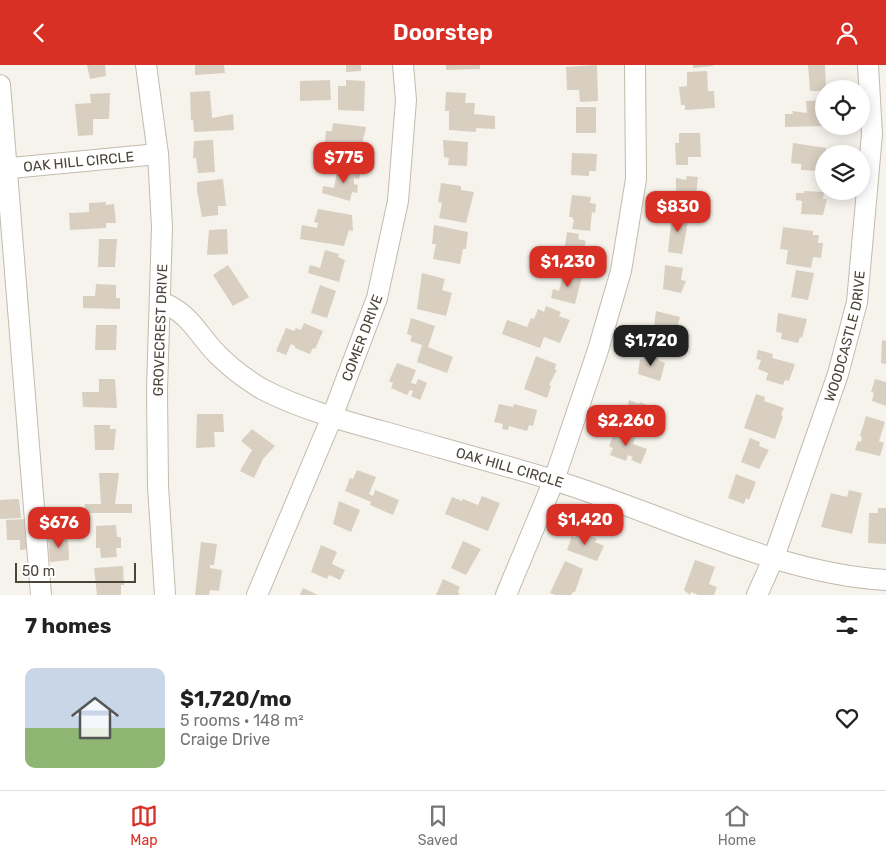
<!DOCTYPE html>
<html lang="en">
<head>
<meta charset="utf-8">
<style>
  :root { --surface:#fff; --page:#f2f2f2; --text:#222; --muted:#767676; --line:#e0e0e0; --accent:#d93025 }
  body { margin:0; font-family:Rubik,sans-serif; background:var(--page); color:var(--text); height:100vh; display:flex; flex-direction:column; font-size:19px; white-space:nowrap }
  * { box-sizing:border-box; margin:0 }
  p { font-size:16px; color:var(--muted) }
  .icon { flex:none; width:28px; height:28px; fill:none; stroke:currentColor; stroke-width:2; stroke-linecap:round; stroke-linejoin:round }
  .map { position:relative; height:530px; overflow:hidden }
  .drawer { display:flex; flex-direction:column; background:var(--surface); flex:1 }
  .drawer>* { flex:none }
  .buttons { position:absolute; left:815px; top:15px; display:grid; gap:10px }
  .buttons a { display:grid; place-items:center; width:55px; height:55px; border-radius:50%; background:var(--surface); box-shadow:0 2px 12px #0003; font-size:25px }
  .scale { position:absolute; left:15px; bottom:12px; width:121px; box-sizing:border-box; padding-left:5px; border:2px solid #4b4439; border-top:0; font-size:14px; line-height:18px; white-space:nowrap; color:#4b4439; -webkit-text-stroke:4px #fff; paint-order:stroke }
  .price { position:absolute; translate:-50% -42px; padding:0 11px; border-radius:10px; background:var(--accent); color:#fff; font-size:16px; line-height:32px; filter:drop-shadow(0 1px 2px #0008) }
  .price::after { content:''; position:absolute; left:50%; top:30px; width:15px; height:11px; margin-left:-8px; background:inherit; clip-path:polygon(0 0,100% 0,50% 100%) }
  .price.active { background:#222; color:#fff }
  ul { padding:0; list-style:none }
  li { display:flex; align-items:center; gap:15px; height:125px; padding:0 25px }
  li+li { border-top:1px solid var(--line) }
  li span { display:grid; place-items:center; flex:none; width:140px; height:100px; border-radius:10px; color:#555 }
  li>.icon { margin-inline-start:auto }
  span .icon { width:60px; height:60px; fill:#fffc; stroke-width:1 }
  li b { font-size:21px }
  h2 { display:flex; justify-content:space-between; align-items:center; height:60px; padding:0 25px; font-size:21px }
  header { display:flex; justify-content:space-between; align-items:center; height:65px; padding:0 25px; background:var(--accent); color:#fff; font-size:22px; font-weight:600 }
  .tabs { display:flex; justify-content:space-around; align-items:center; height:70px; border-top:1px solid var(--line); background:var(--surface); font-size:14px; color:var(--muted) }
  .tabs a { display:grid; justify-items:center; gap:2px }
  .tabs .active { color:var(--accent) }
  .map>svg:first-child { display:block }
  .building { fill:#d8cfc1 }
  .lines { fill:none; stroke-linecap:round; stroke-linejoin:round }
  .minor-casing { stroke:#c2bbae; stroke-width:22 }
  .minor { stroke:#fff; stroke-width:20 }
  .labels { text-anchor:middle; stroke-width:5; stroke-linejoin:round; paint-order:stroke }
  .street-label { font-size:14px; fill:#4b4439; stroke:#fff }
</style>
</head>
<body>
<header><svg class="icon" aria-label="back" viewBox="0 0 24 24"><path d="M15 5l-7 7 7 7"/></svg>Doorstep<svg class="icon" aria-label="person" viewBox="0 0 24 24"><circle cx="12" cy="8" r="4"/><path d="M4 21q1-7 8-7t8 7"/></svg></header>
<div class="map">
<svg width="886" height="530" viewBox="0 0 886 530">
  <rect width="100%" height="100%" fill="#f6f3ec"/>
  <g class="building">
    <path d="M87 0H105L106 11 90 14Z"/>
    <path d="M195 0H224L225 8 195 10Z"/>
    <path d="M346 0H361V6L346 7Z"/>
    <path d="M446 0H480V4L446 5Z"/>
    <path d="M597 0 598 36 580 37 579 25H567L566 2Z"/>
    <path d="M693 0H713V1L693 3Z"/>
    <path d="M808 0H825L826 24 824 26H810Z"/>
    <path d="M707 6 708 26H714L715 43 685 45V40H681L679 22 687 21V7Z"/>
    <path d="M330 15 331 35 300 36V16Z"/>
    <path d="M346 15 365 16 364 46 338 45V21H346Z"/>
    <path d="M210 26 212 53 233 49 234 65 194 67 193 55H191L190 27Z"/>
    <path d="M446 27 466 28 465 38H475L474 49 495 51V64L476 63V67L449 65V46H445Z"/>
    <path d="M110 28 109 54H93V70L78 71 75 39 91 38 90 29Z"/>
    <path d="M824 35V61L785 62V49H793L792 46 807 48 806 36Z"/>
    <rect x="576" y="42" width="20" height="26"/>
    <path d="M333 58 366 62 358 98 331 94V78L325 77 326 66H332Z"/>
    <path d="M679 68H700L701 92H688V100H676L675 78H679Z"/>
    <path d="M213 75 215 107 198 108 196 93H193L194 76Z"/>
    <path d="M443 75 468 77 467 101 448 100 449 93 444 92Z"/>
    <path d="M793 78 826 83 824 100H820L819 106 801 105V99L791 98Z"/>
    <path d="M572 88 597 89 596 106H589V111L571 110Z"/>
    <path d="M338 101 361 105 359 114 354 113V119L358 120 357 128 352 127 350 136 322 128 323 121 334 123Z"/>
    <path d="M687 111 698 112 695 139 676 136V113L686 115Z"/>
    <path d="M223 114 226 141H218V150L202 152 197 126V117Z"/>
    <path d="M441 118 461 121V125L474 127 466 158 439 153 442 138 438 137Z"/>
    <path d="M804 126 824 127 823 134H827L823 150 801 149 802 136 796 135V128H804Z"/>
    <path d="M572 130 591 132 590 138 596 139 595 148 592 147 590 166 572 164 574 156 572 152H569Z"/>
    <path d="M106 137V140L114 139 116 158H106V163L70 165 69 148 89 147V138Z"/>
    <path d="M318 144 352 150 353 166 349 165 344 181 300 174 302 160 317 163 318 158 314 157Z"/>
    <path d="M672 149 689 151 682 189 668 187Z"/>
    <path d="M434 160 468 167 466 184H463L460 199 433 194 436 179H432Z"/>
    <path d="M783 162 813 166V170H819L818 178H823L821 193 813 192 811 203 786 199 788 185 780 184Z"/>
    <path d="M227 164 228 189 207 190 209 165Z"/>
    <path d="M567 167 579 169 578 174 586 176 579 197 563 194Z"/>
    <path d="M99 174H117L115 202H98Z"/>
    <path d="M325 185 339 189 338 192 345 195 339 217 308 208 310 200 320 203Z"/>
    <path d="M228 200 249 232 233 241 213 210Z"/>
    <path d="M665 200 683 203 681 215 686 216 681 228 663 224Z"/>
    <path d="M796 205 814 208 808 235 791 232Z"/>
    <path d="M564 206 582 211 575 239 551 233 553 224 559 226Z"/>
    <path d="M422 208 445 214 442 225 452 228 446 251 417 244Z"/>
    <path d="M96 219 116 220V233H120V244L83 243V231H95Z"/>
    <path d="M320 220 336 226 327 253 311 248Z"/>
    <path d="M546 241 561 247 559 251 570 255 560 278 544 272 540 283 502 269 507 255 527 262 531 253 534 254 538 244 544 247Z"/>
    <path d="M656 246 680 252 674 275 678 276 675 284 661 280 663 270 657 269 658 264 654 262Z"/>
    <path d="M778 248 807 254 802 273 800 272 798 278 781 274 782 268 776 267Z"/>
    <path d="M411 253 435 261 428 282 453 292 447 308 417 297 422 280 410 276 412 271 407 269Z"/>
    <path d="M304 258 323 266 315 284 313 283 310 289 295 283V281L291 279 286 290 276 286 286 263 294 266 296 263 301 265Z"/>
    <path d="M96 260H117L116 285H95Z"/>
    <path d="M882 275 886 276V299L881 298Z"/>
    <path d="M758 285 773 289 772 293 795 299 789 316 785 315 783 320 766 315 768 308 758 304 761 295 756 294Z"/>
    <path d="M645 288 659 293 658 295 665 298 660 316 638 309 640 294 643 295Z"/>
    <path d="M536 291 556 299 555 305H557L549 320 551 321 547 333 524 324Z"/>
    <path d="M397 298 416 305 411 318 416 319 418 314 427 318 420 335 411 331 413 326 410 325 407 330 391 323 393 318 389 316Z"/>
    <path d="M99 314H115L117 343 83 342 82 327H99Z"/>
    <path d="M875 314 886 317V341L872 336 874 328 871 327Z"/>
    <path d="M756 329 765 332 764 336 784 343 781 350 783 351 775 374 744 363Z"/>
    <path d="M629 335 639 339 640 337 661 346 655 363 643 359 642 364 624 358Z"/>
    <path d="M499 339 513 342 514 339 537 345 533 361 529 360 527 366 509 361 508 365 502 364 503 359 494 357Z"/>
    <path d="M197 349H223L224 367H214L215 382 196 383Z"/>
    <path d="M866 351 885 357 879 376 884 378 880 391 855 385 858 376 861 377 862 372 860 371Z"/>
    <path d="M94 360H110V364H116L114 385H95Z"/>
    <path d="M252 364 275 381 263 394 254 413 240 406 252 385 241 376Z"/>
    <path d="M616 364 636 372 633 379 647 384 641 399 631 395 633 392 628 390 626 396 610 390 613 383 609 381Z"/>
    <path d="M750 373 760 377 759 381 769 385 759 404 741 397Z"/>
    <path d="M357 405 376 412 369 429 373 431 375 425 399 435 393 450 370 440 371 437 345 426 350 413 353 414Z"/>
    <path d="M99 408H119L115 439H132V448H85V439H101Z"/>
    <path d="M736 409 756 417 749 435 746 433 744 439 728 433Z"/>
    <path d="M849 425 862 428 852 469 821 462 831 428 847 432Z"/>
    <path d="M482 431 500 438 488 466 445 449 452 432 462 436 463 434 478 440Z"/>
    <path d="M19 434 21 453 0 454V435Z"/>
    <path d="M339 436 360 445 351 467 333 459Z"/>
    <path d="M878 443H886V479L868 478 869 448H878Z"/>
    <path d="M27 454 28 484 20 485V475H7L6 455Z"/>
    <path d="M116 460 117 472H121V483H116L117 492 101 493 100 483H96V461Z"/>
    <path d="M578 466 597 474 595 477 604 481 597 496 567 485 572 471 575 473Z"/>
    <path d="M68 472 69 495 50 497 48 474Z"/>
    <path d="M463 476 481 484 466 510 451 503Z"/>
    <path d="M201 477 217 479 214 500H210V503L222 505 219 526 210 525 209 530H195Z"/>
    <path d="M321 480 337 487 332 499 345 505 340 515 329 510 327 514 311 507Z"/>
    <path d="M695 495 715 502 709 519 717 522 714 530H698L691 527 690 530 684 525Z"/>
    <path d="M565 496 583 504 575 527H573L571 530H555L550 528Z"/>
    <path d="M123 501 124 520H121V530H97L94 503Z"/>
    <path d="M443 514 460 522 458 527 460 530H436Z"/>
    <path d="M303 523 318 530H300Z"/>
  </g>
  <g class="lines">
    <g class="minor-casing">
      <g id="minor">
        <path d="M146 0 158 89 162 162 157 325 158 421 165 530"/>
        <path d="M0 20 41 530"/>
        <path id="s1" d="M0 104 158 89"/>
        <path id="s2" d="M162 237C193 251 196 268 218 290 231 303 247 315 262 324 301 344 344 356 385 367 441 383 498 398 553 415 659 447 776 509 886 515"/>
        <path id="s3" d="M257 530 332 352 377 233 398 136 406 35 403 0"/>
        <path d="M506 530 554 415 598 285 621 206 636 114 635 0"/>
        <path id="s4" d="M757 530 774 492 838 309 857 237 872 69 868 0"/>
      </g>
    </g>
    <use href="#minor" class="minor"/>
  </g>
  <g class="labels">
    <g class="street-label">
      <text dy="5" stroke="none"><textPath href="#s1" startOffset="79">OAK HILL CIRCLE</textPath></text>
      <text transform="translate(160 265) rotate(-88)" y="5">GROVECREST DRIVE</text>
      <text dy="5" stroke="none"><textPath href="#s4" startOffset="274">WOODCASTLE DRIVE</textPath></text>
      <text dy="5" stroke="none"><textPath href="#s3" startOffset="278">COMER DRIVE</textPath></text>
      <text dy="5" stroke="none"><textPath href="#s2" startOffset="394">OAK HILL CIRCLE</textPath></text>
    </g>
  </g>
</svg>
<div class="buttons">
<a><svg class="icon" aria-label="locate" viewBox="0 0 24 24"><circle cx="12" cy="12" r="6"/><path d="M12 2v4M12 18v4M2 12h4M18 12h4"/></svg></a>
<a><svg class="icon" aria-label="layers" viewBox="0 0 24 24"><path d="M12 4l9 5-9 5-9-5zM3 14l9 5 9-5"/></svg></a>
</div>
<div class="scale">50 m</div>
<b class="price" style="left:344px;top:119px">$775</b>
<b class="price" style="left:678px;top:168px">$830</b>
<b class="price" style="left:568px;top:223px">$1,230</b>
<b class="price active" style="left:651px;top:302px">$1,720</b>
<b class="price" style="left:626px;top:382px">$2,260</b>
<b class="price" style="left:585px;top:481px">$1,420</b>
<b class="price" style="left:59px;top:484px">$676</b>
</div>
<section class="drawer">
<h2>7 homes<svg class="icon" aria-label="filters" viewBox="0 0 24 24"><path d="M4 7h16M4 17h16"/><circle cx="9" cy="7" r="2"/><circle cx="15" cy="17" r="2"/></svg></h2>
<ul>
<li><span style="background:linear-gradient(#c9d6e8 60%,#8fb573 0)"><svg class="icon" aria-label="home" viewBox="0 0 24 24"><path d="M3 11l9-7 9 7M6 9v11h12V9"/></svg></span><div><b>$1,720/mo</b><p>5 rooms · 148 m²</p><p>Craige Drive</p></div><svg class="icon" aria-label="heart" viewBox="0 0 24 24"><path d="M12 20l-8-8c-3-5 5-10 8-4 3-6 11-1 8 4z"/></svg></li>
</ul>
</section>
<nav class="tabs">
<a class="active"><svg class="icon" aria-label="map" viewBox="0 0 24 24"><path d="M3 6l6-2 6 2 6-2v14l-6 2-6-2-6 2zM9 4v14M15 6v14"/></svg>Map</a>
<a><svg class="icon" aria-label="saved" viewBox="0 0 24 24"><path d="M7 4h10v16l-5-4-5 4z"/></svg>Saved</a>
<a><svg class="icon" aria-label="home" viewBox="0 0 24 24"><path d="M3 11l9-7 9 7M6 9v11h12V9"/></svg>Home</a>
</nav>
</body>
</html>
